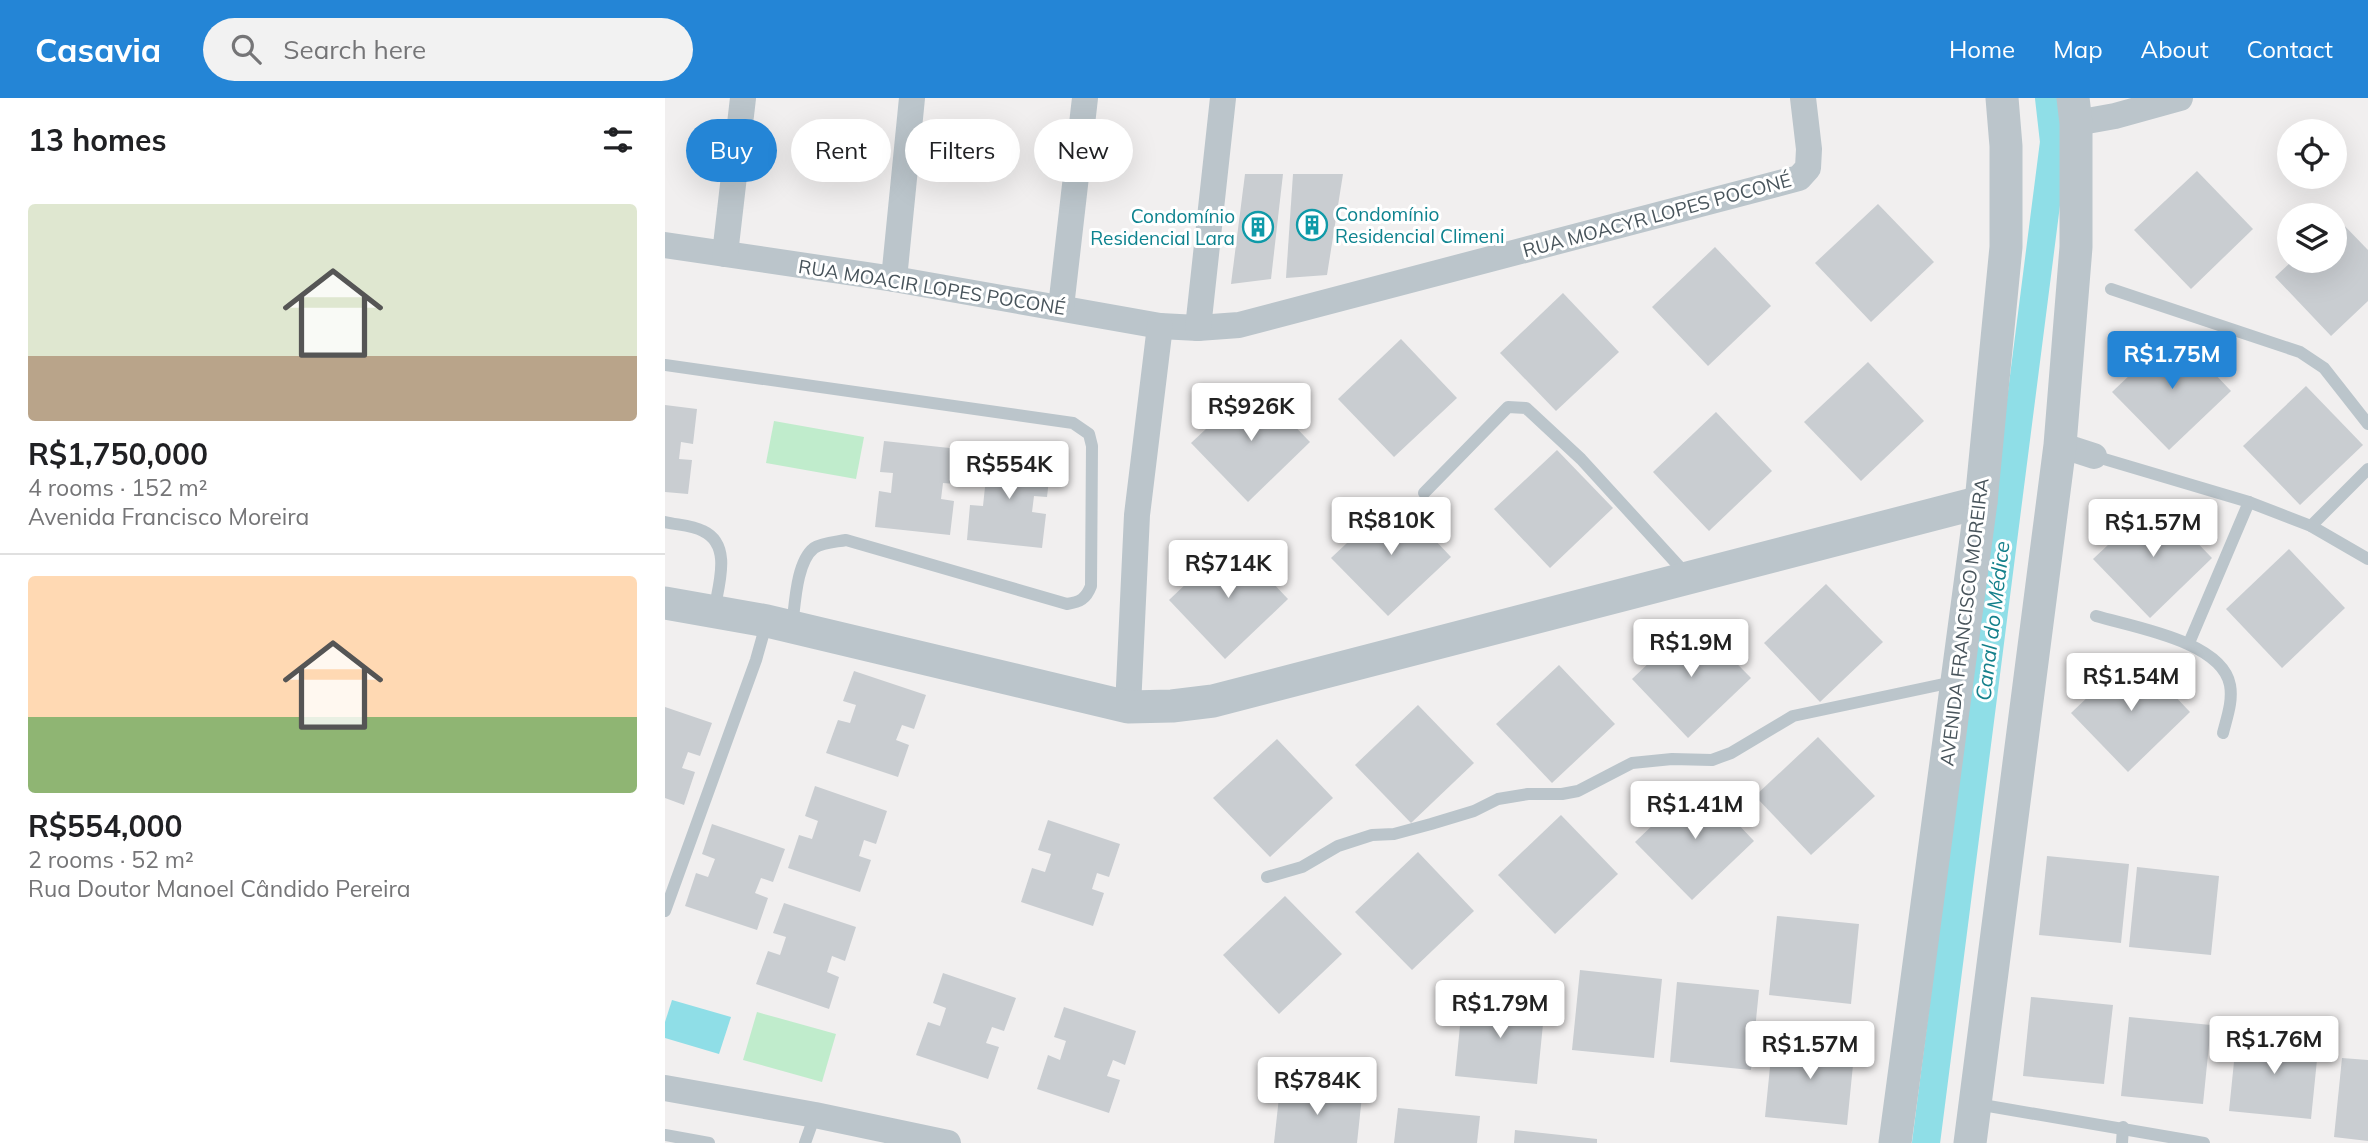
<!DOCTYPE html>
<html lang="en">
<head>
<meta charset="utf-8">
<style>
  :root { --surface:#fff; --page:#f2f2f2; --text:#202124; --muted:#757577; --line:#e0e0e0; --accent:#2485d6 }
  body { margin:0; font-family:Mulish,sans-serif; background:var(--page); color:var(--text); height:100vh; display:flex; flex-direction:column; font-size:26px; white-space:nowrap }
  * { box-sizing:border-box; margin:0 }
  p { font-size:23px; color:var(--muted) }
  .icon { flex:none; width:38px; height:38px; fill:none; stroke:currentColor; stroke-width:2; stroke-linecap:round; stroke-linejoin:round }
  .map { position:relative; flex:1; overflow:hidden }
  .side { display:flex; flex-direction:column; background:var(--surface); width:665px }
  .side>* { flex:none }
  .hud { position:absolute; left:21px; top:21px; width:665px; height:63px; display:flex; gap:14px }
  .buttons { position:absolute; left:1612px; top:21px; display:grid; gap:14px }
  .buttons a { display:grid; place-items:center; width:70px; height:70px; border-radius:50%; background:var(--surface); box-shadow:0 7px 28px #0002; font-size:35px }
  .price { position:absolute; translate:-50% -60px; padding:0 16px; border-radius:7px; background:#fff; color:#222; font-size:23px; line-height:46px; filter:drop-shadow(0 2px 4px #0008) }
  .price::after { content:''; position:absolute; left:50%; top:42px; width:21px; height:16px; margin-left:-10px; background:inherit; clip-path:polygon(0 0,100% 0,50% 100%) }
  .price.selected { background:var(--accent); color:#fff }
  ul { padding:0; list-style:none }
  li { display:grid; align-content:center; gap:14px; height:371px; padding:0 28px }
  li+li { border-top:2px solid var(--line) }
  li span { display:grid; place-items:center; height:217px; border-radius:7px; color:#555 }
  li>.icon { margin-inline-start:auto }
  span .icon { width:126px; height:126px; fill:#fffc; stroke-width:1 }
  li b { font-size:30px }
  h2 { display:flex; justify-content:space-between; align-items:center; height:84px; padding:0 28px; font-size:30px }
  .tag { padding:0 24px; border-radius:32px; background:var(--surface); box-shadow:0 7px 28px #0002; font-size:24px; line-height:63px }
  .tag.selected { background:var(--accent); color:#fff }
  header { display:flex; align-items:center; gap:42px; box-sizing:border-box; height:98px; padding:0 35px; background:var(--accent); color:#fff }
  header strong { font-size:33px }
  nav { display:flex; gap:38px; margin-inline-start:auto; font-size:24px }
  .search { width:490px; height:63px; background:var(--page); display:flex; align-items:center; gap:18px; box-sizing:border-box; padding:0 24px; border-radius:38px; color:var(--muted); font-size:26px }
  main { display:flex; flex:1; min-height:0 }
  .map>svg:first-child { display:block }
  .green { fill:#c0eccc }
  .water { fill:#8fdee7 }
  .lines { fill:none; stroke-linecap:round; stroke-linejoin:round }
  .canal { stroke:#8fdee7; stroke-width:28 }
  .building { fill:#c9cdd1 }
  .service { stroke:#bbc5cb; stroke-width:12 }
  .minor { stroke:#bbc5cb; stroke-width:26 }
  .tertiary { stroke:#bbc5cb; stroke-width:33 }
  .labels { text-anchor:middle; stroke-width:6; stroke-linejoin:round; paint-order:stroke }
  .culture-label { font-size:19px; fill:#0d838f; stroke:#fff; text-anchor:start }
  .street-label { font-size:19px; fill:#48545b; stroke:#fff }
  .water-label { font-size:21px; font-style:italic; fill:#14808b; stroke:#fff }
</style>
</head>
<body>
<header>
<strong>Casavia</strong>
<div class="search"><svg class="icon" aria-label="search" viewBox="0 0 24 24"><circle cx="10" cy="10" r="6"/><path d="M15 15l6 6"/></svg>Search here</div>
<nav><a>Home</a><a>Map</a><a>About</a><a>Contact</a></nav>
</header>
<main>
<section class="side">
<h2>13 homes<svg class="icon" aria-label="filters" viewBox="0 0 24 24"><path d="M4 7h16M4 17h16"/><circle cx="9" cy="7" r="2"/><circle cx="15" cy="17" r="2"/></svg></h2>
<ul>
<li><span style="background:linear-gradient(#dfe7d0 70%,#b9a48a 0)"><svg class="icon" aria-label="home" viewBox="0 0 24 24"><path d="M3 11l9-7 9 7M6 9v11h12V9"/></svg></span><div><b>R$1,750,000</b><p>4 rooms · 152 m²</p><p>Avenida Francisco Moreira</p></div></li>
<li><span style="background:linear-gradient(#ffd9b3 65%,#8fb573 0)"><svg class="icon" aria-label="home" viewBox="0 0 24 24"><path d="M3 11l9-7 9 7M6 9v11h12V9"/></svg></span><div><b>R$554,000</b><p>2 rooms · 52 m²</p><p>Rua Doutor Manoel Cândido Pereira</p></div></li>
</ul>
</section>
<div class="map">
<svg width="1703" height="1045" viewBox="0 0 1703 1045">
  <rect width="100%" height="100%" fill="#f1efef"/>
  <g class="green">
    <path d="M109 323 199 339 191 381 101 365Z"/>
    <path d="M92 914 171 936 157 984 78 962Z"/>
  </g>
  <path class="water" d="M7 902 66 919 54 956 0 940V924Z"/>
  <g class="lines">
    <path class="canal" d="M1261 1045 1389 44 1384 0"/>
  </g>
  <g class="building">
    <path d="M1532 73 1588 131 1526 191 1469 132Z"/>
    <path d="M580 76H618L606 181 566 186Z"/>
    <path d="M628 76H678L662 177 621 180Z"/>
    <path d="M1213 106 1269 164 1206 224 1150 165Z"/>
    <path d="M1672 120 1703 152V203L1666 238 1610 179 1627 163H1670V122Z"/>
    <path d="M1050 149 1106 208 1043 268 987 209Z"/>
    <path d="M898 195 954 254 891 313 835 255Z"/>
    <path d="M1510 234 1566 293 1504 352 1447 294Z"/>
    <path d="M736 241 792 300 729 359 673 301Z"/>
    <path d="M1203 264 1259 323 1196 383 1139 324Z"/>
    <path d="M589 286 645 344 583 404 526 345Z"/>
    <path d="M1641 288 1698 347 1635 407 1578 348Z"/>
    <path d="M0 307 32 311 28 346 16 344 14 361 27 362 23 396 0 394Z"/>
    <path d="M1051 314 1107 373 1044 433 988 374Z"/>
    <path d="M219 343 294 351 290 386 278 385 276 401 289 403 285 437 210 429 214 393 226 395 228 375 215 374Z"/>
    <path d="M892 352 948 410 885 470 829 411Z"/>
    <path d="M310 356 386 364 382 399 369 398 367 414 381 416 377 450 302 442 305 407 318 408 320 389 307 387Z"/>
    <path d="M730 400 786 459 723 518 666 460Z"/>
    <path d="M1491 402 1547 460 1485 520 1428 461Z"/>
    <path d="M567 442 623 501 560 561 504 502Z"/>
    <path d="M1624 451 1680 510 1617 570 1561 511Z"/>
    <path d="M1161 486 1218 544 1155 604 1099 545Z"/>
    <path d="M1029 522 1086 580 1023 640 967 581Z"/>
    <path d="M1469 555 1525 614 1463 674 1406 615Z"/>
    <path d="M894 567 950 626 887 685 831 626Z"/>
    <path d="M189 573 261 597 249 631 237 627 231 642 244 647 233 679 161 655 173 622 185 625 191 607 178 603Z"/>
    <path d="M753 607 809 665 746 725 690 667Z"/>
    <path d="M0 609 47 625 35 658 23 654 17 670 30 674 19 707 0 700Z"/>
    <path d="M1153 639 1210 698 1146 757 1090 698Z"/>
    <path d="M612 641 668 700 605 759 548 700Z"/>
    <path d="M1033 684 1089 743 1027 802 970 744Z"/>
    <path d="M150 688 222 713 211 746 199 742 194 758 206 762 195 794 123 770 134 737 147 741 153 723 140 718Z"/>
    <path d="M896 717 953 776 890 836 833 777Z"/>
    <path d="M383 722 455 746 444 779 432 775 427 791 439 795 428 828 356 804 367 770 380 774 386 756 373 752Z"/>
    <path d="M47 726 120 751 108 784 96 780 90 795 103 800 92 832 20 808 31 775 43 779 50 761 37 756Z"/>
    <path d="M753 754 809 813 747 872 690 814Z"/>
    <path d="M1382 758 1464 766 1456 845 1374 837Z"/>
    <path d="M1472 769 1554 778 1546 857 1464 849Z"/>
    <path d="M620 798 677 856 614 916 558 857Z"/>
    <path d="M119 805 191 829 180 863 167 858 162 874 174 879 164 911 91 886 103 853 115 857 121 839 108 835Z"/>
    <path d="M1112 818 1194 826 1186 906 1104 897Z"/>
    <path d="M915 872 997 881 989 960 907 952Z"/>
    <path d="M278 875 351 900 339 933 327 929 321 945 334 949 323 981 251 957 263 924 275 928 281 910 268 905Z"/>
    <path d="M1012 884 1094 892 1086 972 1005 964Z"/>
    <path d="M798 898 880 906 872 986 790 978Z"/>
    <path d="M1366 899 1448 907 1439 986 1358 978Z"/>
    <path d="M399 909 471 933 460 967 448 962 442 978 455 982 444 1015 372 991 383 957 395 962 401 943 389 939Z"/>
    <path d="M1464 919 1546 927 1538 1006 1456 998Z"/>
    <path d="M1572 934 1654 942 1646 1021 1564 1013Z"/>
    <path d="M1108 939 1190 947 1182 1027 1100 1019Z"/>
    <path d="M1677 960 1703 962V1043L1669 1039Z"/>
    <path d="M615 990 697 998 692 1045H609Z"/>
    <path d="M733 1010 815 1018 812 1045H729Z"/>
    <path d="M850 1032 932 1041V1045H849Z"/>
  </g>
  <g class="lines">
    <g class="service">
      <path d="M1446 191 1635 254 1659 270 1703 326"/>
      <path d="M0 267 408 325 424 336 427 348 426 488C421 501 415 504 402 506L181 442C171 444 158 444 149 450 131 464 130 507 127 529"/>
      <path d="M1429 358 1584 404 1646 428 1703 461"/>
      <path d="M759 395 843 309 861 310 916 361 1022 477"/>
      <path d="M0 424C12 427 27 427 38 433 68 447 53 488 49 514"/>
      <path d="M1646 428 1703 371"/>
      <path d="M1431 518C1467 529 1557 543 1565 587 1568 603 1562 619 1558 635"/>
      <path d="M1524 545 1584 404"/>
      <path d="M602 779 637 769 673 748 707 737 729 736 766 726 809 713 833 701 863 696H897L913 693 967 665 1007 661 1047 662 1066 655 1128 618 1288 584"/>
      <path d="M0 813 91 562 102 523"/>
      <path d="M1312 1006 1539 1045"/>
      <path d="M0 1037 44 1045"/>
      <path d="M140 1045 150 1017"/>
      <path d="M1457 1045 1458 1029"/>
    </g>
    <g class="minor">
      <path d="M1411 25 1450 18 1515 0"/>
      <path d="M0 147 229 181 495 228 533 230 574 227 1134 80 1143 70 1144 51 1138 0"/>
      <path d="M60 156 78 0"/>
      <path d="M229 181 247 0"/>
      <path d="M396 209 420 0"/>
      <path d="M533 230 558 0"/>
      <path d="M1395 347 1429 358"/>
      <path d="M463 609 472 417 495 228"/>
      <path d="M0 990 150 1017 283 1045"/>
    </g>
    <g class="tertiary">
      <path d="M0 505 102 523 463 609 507 608 548 603 1316 404"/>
      <path d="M1230 1045 1316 404 1341 149V48L1337 0"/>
      <path d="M1305 1045 1395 347 1411 149V25L1408 0"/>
    </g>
  </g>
  <defs>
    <g id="building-ring" transform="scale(1.575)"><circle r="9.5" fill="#fff" stroke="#0f9aa8" stroke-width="1.5"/><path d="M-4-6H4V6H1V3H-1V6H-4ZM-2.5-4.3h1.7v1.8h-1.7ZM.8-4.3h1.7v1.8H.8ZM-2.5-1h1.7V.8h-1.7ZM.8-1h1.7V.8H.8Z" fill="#0f9aa8"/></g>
  </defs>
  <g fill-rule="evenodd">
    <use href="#building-ring" x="647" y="127"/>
    <use href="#building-ring" x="593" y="129"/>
  </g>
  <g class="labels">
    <g class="culture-label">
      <text x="670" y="123">Condomínio<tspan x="670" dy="22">Residencial Climeni</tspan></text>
      <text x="570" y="125" text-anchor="end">Condomínio<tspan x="570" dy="22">Residencial Lara</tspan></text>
    </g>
    <g class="street-label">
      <text transform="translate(992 117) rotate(-15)" y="7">RUA MOACYR LOPES POCONÉ</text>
      <text transform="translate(267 189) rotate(9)" y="7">RUA MOACIR LOPES POCONÉ</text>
      <text transform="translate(1299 524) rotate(-83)" y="7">AVENIDA FRANCISCO MOREIRA</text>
    </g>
    <g class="water-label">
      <text transform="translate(1328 523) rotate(-83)" y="7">Canal do Médice</text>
    </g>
  </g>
</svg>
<div class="buttons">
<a><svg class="icon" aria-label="locate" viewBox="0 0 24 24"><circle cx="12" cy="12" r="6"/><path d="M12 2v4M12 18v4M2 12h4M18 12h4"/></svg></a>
<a><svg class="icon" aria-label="layers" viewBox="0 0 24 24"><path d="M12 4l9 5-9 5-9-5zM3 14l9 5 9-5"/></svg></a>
</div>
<b class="price selected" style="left:1507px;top:293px">R$1.75M</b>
<b class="price" style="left:586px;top:345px">R$926K</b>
<b class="price" style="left:344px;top:403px">R$554K</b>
<b class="price" style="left:726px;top:459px">R$810K</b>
<b class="price" style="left:1488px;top:461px">R$1.57M</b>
<b class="price" style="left:563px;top:502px">R$714K</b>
<b class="price" style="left:1026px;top:581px">R$1.9M</b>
<b class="price" style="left:1466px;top:615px">R$1.54M</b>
<b class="price" style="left:1030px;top:743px">R$1.41M</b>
<b class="price" style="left:835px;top:942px">R$1.79M</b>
<b class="price" style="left:1609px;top:978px">R$1.76M</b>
<b class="price" style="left:1145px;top:983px">R$1.57M</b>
<b class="price" style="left:652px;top:1019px">R$784K</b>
<div class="hud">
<a class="tag selected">Buy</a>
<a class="tag">Rent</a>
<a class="tag">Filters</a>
<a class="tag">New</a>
</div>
</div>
</main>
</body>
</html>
